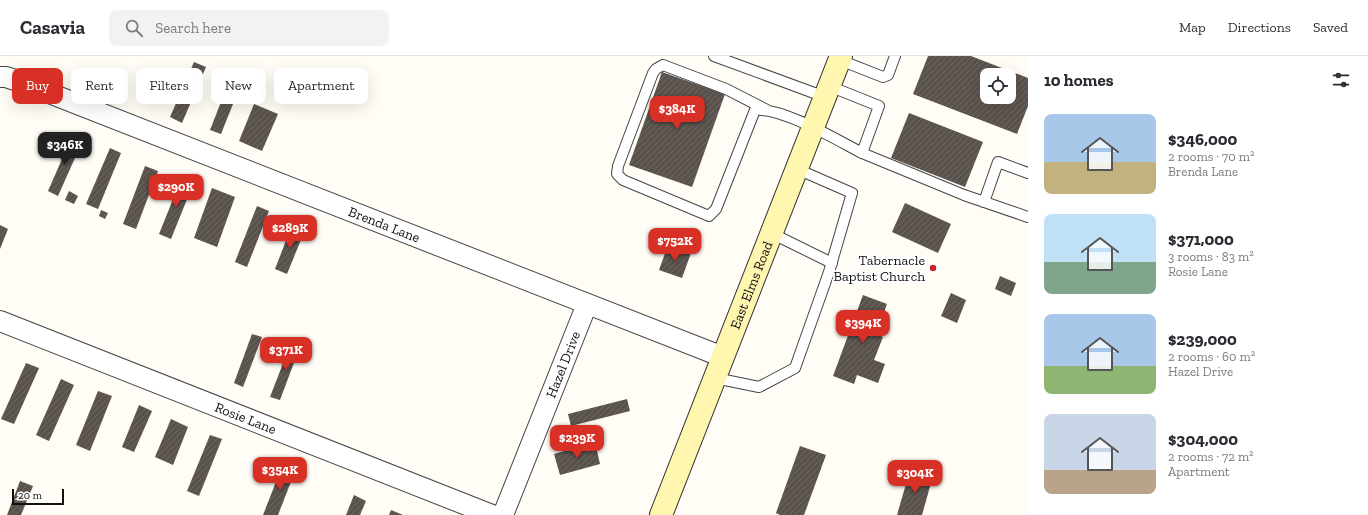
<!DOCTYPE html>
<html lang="en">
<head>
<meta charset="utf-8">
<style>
  :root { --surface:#fff; --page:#f2f2f3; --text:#2b2b33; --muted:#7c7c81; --line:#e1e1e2; --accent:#d93025 }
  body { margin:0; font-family:"Zilla Slab",serif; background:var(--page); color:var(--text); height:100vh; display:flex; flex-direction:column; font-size:15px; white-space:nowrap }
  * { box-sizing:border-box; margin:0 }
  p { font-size:13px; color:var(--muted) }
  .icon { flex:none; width:22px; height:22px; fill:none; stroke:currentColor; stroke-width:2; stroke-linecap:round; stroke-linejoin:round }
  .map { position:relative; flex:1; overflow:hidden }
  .drawer { display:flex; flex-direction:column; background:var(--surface); width:340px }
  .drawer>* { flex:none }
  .top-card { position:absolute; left:12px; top:12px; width:380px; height:36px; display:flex; gap:8px }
  .controls { position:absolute; left:980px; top:12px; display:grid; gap:8px }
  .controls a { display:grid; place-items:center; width:36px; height:36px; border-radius:8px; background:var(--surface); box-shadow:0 4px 16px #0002; font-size:20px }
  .scale { position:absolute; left:12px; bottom:10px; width:52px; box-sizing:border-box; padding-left:4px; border:2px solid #111; border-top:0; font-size:11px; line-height:14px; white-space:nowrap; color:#111; -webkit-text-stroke:3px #fff; paint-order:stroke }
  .price { position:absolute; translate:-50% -34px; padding:0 9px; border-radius:8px; background:var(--accent); color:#fff; font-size:13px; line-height:26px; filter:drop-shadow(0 1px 2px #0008) }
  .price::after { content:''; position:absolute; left:50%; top:24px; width:12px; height:9px; margin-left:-6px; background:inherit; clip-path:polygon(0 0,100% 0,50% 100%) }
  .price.on { background:#222; color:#fff }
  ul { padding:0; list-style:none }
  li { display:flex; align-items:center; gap:12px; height:100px; padding:0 16px }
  li span { display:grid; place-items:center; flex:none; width:112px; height:80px; border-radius:8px; color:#555 }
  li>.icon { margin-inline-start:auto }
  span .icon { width:48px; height:48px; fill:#fffc; stroke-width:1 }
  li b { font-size:17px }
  h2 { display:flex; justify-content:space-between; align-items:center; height:48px; padding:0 16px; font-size:17px }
  .chip { padding:0 14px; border-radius:8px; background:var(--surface); box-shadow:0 4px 16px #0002; font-size:14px; line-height:36px }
  .chip.on { background:var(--accent); color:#fff }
  header { display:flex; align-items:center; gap:24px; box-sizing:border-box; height:56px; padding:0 20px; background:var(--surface); border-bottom:1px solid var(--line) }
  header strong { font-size:19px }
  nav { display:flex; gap:22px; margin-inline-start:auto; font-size:14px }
  .search { width:280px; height:36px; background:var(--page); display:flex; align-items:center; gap:10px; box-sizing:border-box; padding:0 14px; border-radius:8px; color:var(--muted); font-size:15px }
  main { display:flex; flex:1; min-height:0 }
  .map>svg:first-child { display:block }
  .building { fill:url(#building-hatch); fill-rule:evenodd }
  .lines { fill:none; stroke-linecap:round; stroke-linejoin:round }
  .lane-casing { stroke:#444; stroke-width:12 }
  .street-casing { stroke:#444; stroke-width:22 }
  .secondary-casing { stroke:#333; stroke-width:24 }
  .lane { stroke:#fff; stroke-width:10 }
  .street { stroke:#fff; stroke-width:20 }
  .secondary { stroke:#fff6b0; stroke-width:22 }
  .poi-dot { fill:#c4262e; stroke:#fff; stroke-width:1.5 }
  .labels { text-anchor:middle; stroke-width:4; stroke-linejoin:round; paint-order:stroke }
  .street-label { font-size:14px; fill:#111; stroke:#fff }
  .poi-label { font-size:14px; fill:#111; stroke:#fff; text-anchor:end }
</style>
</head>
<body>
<header>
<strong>Casavia</strong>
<div class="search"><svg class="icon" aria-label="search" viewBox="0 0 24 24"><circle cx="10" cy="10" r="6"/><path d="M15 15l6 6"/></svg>Search here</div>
<nav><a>Map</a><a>Directions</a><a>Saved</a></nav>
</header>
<main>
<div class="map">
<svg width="1028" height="459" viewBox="0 0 1028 459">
  <defs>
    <pattern id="building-hatch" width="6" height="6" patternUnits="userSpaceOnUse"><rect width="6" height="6" fill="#5a524d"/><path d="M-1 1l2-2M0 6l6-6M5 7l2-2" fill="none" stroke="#6d6662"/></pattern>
  </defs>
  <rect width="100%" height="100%" fill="#fffdf5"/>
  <g class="building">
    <path d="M928 0H971L1028 22V50L1017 78 913 38ZM987 19H1009V41H987Z"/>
    <path d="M194 6 206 11 182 67 170 61Z"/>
    <path d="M662 16 725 38 692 131 629 109Z"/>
    <path d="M232 18 243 23 221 78 210 74Z"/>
    <path d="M254 48 278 58 262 95 239 85Z"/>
    <path d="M909 57 983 86 965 131 891 102Z"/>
    <path d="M72 80 83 84 58 140 48 135Z"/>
    <path d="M110 92 121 97 98 153 86 148Z"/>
    <path d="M145 110 158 115 136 173 123 168Z"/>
    <path d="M182 121 194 126 171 183 159 178Z"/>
    <path d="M212 132 235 141 217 191 194 182Z"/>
    <path d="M69 135 78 140 74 148 65 144Z"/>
    <path d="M905 147 951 168 938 197 892 176Z"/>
    <path d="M257 150 269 155 247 211 235 206Z"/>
    <path d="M101 154 108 157 105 163 99 160Z"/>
    <path d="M0 169 8 173 0 193Z"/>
    <path d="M292 169 305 174 287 218 275 213Z"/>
    <path d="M668 189 691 197 682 222 659 214Z"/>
    <path d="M1000 220 1016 227 1011 240 995 233Z"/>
    <path d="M951 237 966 244 957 267 941 260Z"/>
    <path d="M863 239 887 248 876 278 883 281 874 304 885 308 878 327 857 319 854 328 833 320Z"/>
    <path d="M252 278 262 281 243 331 234 327Z"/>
    <path d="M292 284 301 288 280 344 270 341Z"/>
    <path d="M26 307 39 312 14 368 1 363Z"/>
    <path d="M61 323 74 329 49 385 36 379Z"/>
    <path d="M98 335 112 340 90 395 76 389Z"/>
    <path d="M627 343 630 355 571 370 568 358Z"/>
    <path d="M139 349 152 355 134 396 122 391Z"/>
    <path d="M171 363 188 371 173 409 155 401Z"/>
    <path d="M210 379 222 383 199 440 187 435Z"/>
    <path d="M595 386 600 408 560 419 554 398Z"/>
    <path d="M800 390 826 399 804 459H780L776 457Z"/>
    <path d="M283 408 296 413 278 459H263Z"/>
    <path d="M910 414 933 420 922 459H897Z"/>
    <path d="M20 425 33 430 21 459H7Z"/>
    <path d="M354 439 366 445 360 459H346Z"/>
    <path d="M391 454 403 459H389Z"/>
  </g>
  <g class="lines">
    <g class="lane-casing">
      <g id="lane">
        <path d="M714 0 825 41"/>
        <path d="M840 4 883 21 888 19 895 0"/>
        <path d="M767 54 726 33 663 9 656 13 653 17 618 110 617 118 623 124 709 160 716 153 755 54C782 51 837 84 862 97L879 50 829 30"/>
        <path d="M862 97 964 139 1028 161"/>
        <path d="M984 146 998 106 1028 117"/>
        <path d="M771 177 832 207"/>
        <path d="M715 322 759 331 795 312 829 216 852 137 797 113"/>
      </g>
    </g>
    <g class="street-casing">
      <g id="street">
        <path id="s1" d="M0 21H6L21 26 723 301"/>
        <path id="s2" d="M0 265 492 459"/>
        <path id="s3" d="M503 459 587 248"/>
      </g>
    </g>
    <g class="secondary-casing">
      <g id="secondary">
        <path id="s4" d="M661 459 841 0"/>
      </g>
    </g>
    <use href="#lane" class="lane"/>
    <use href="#street" class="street"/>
    <use href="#secondary" class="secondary"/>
  </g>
  <circle class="poi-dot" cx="933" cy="212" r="4"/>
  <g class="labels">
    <g class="street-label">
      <text dy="5" stroke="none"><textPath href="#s1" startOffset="412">Brenda Lane</textPath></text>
      <text dy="5" stroke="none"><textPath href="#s4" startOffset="247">East Elms Road</textPath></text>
      <text dy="5" stroke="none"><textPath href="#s3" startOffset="162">Hazel Drive</textPath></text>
      <text dy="5" stroke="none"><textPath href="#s2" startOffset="264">Rosie Lane</textPath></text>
    </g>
    <g class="poi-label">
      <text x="925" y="209">Tabernacle<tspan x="925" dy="16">Baptist Church</tspan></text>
    </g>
  </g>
</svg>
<div class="controls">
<a><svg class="icon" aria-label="locate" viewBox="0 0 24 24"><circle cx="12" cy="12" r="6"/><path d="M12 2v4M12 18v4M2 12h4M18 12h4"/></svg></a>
</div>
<div class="scale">20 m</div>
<b class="price" style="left:677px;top:74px">$384K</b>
<b class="price on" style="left:65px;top:110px">$346K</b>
<b class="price" style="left:176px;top:152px">$290K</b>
<b class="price" style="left:290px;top:193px">$289K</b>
<b class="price" style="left:675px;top:206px">$752K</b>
<b class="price" style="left:863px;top:288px">$394K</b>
<b class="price" style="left:286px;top:315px">$371K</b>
<b class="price" style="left:577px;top:403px">$239K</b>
<b class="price" style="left:280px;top:435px">$354K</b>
<b class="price" style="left:915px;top:438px">$304K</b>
<div class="top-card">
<a class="chip on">Buy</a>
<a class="chip">Rent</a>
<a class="chip">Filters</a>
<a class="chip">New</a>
<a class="chip">Apartment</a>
</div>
</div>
<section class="drawer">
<h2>10 homes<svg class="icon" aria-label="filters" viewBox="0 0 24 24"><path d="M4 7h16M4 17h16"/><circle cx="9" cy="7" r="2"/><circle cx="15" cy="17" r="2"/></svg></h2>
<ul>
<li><span style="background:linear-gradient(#a9c7e8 60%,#c2b280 0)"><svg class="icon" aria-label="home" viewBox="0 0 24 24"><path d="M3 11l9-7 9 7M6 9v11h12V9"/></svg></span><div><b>$346,000</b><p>2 rooms · 70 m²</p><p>Brenda Lane</p></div></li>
<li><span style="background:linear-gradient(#bfe0f5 60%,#7fa58c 0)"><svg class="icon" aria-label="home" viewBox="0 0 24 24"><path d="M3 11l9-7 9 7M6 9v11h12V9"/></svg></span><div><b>$371,000</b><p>3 rooms · 83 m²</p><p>Rosie Lane</p></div></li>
<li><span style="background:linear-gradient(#a9c7e8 65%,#8fb573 0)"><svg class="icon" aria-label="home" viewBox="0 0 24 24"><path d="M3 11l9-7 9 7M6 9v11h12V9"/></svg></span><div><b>$239,000</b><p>2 rooms · 60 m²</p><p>Hazel Drive</p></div></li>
<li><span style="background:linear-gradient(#c9d6e8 70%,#b9a48a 0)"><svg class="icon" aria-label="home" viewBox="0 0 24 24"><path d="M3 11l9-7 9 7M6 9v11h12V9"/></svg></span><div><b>$304,000</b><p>2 rooms · 72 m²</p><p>Apartment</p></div></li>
</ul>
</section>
</main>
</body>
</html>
